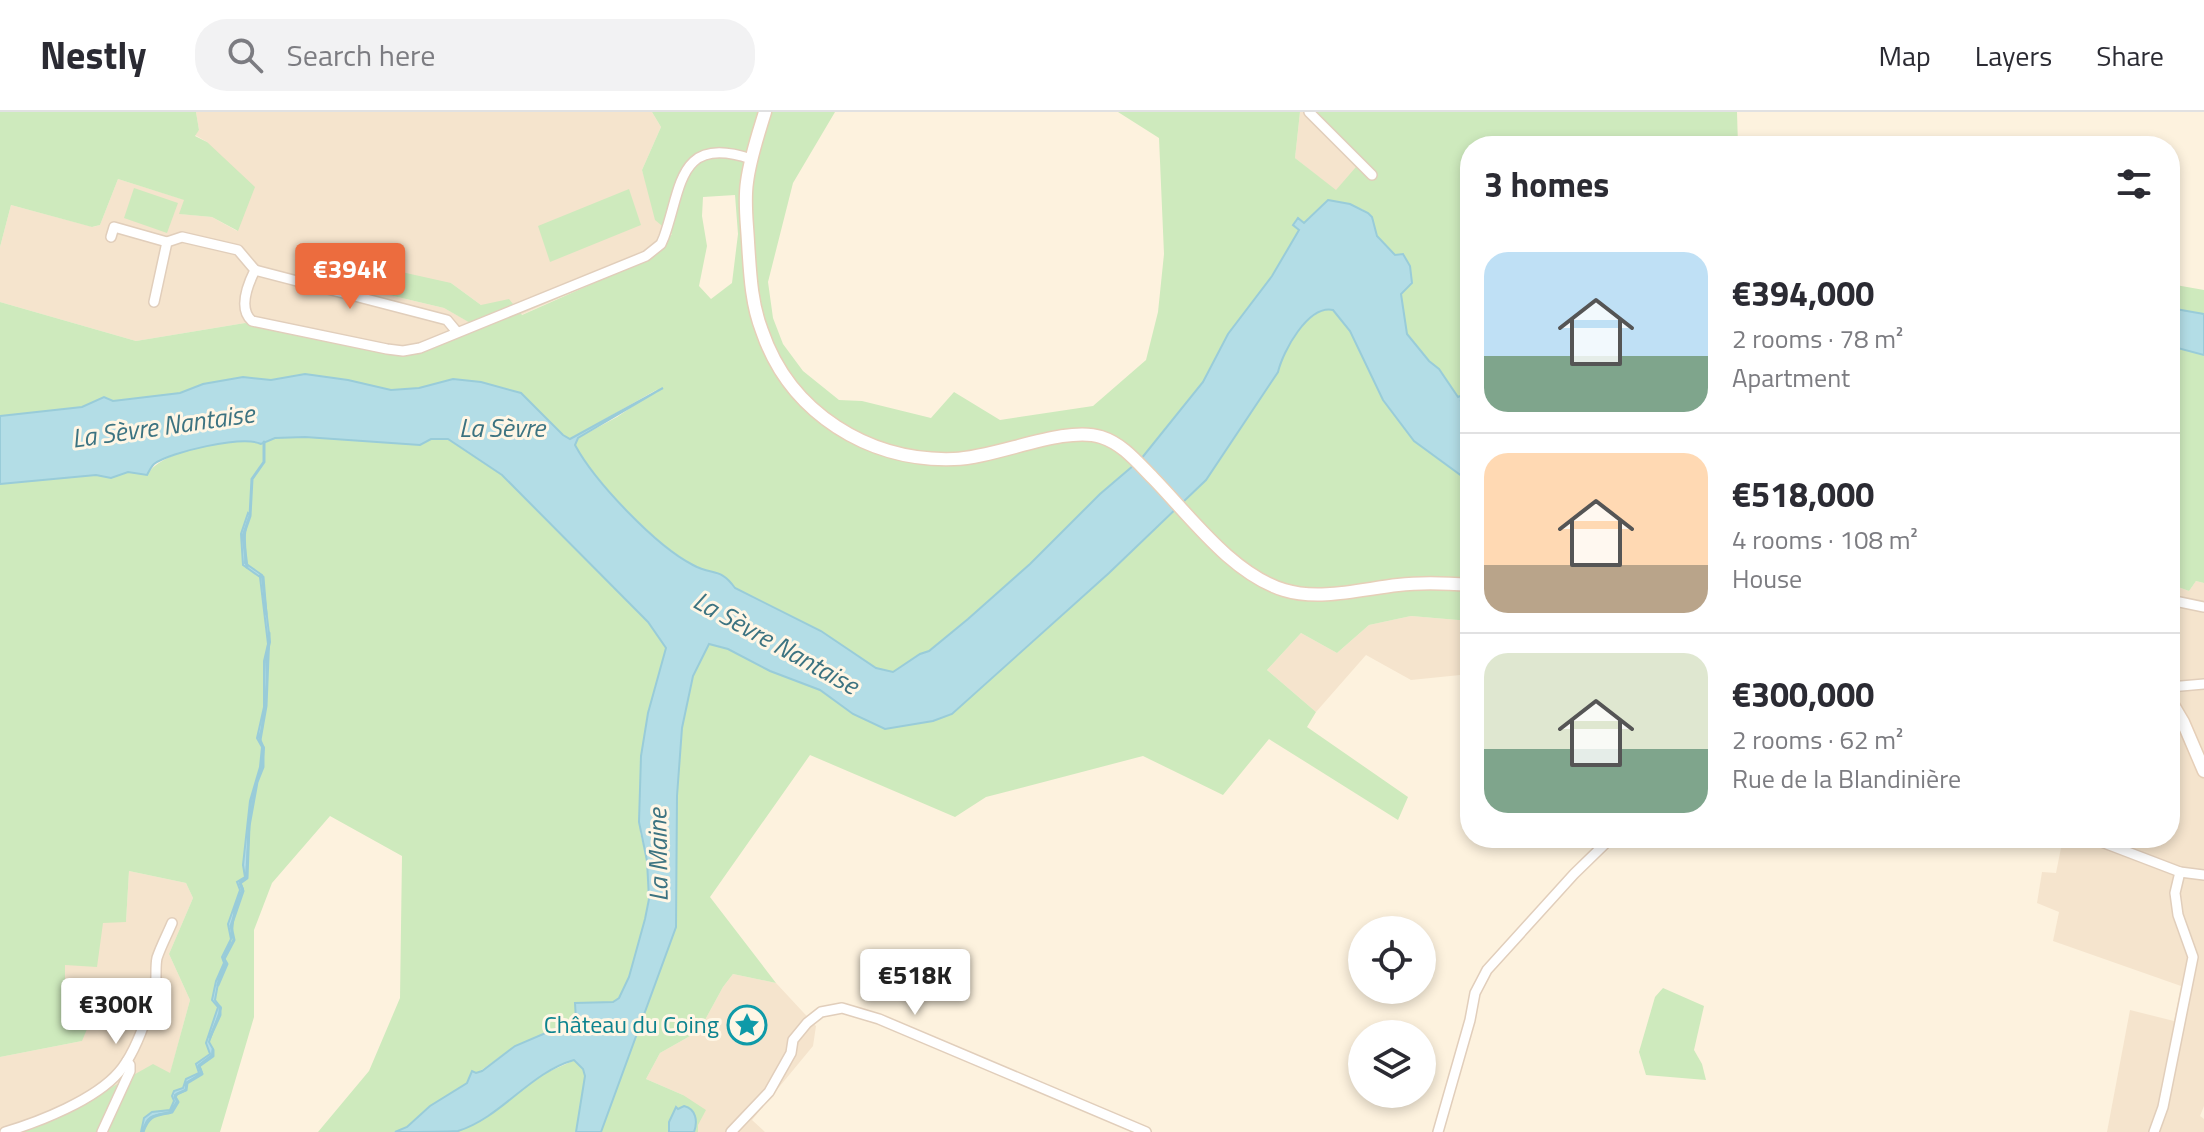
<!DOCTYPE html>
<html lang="en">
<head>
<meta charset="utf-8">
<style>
  :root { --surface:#fff; --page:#f2f2f3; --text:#2b2b33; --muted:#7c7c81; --line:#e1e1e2; --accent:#ec6c3e }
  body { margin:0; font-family:"Titillium Web",sans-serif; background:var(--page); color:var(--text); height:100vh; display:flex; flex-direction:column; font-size:30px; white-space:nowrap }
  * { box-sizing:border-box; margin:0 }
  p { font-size:26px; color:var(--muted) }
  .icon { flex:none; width:44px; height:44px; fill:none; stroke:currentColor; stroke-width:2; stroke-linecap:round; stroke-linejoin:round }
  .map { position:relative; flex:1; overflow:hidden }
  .panel { position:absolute; left:1460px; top:24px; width:720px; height:712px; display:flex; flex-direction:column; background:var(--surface); border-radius:32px; box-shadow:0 4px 12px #0003 }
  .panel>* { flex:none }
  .fabs { position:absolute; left:1348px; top:804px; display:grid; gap:16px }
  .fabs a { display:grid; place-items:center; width:88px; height:88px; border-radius:50%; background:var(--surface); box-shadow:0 4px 12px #0003; font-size:40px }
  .price { position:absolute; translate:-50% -68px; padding:0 18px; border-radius:8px; background:#fff; color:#222; font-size:26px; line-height:52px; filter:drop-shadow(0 2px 4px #0008) }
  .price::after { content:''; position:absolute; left:50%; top:48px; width:24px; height:18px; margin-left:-12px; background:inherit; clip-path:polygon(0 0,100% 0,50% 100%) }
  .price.on { background:var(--accent); color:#fff }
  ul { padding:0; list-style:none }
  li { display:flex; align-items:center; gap:24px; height:200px; padding:0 24px }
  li+li { border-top:2px solid var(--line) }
  li span { display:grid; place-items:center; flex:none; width:224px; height:160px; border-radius:24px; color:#555 }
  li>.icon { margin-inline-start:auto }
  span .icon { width:96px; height:96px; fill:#fffc; stroke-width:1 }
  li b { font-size:34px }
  h2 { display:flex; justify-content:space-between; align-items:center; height:96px; padding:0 24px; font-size:34px }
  header { display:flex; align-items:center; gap:48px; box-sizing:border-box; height:112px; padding:0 40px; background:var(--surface); border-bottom:2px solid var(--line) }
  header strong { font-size:38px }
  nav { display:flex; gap:44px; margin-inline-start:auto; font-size:28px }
  .search { width:560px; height:72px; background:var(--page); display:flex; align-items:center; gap:20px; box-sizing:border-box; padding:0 28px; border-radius:32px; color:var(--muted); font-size:30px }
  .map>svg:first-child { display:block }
  .residential { fill:#f5e4cd }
  .green { fill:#ceeabd; fill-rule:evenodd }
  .water { fill:#b3dde6; stroke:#99ccd9; stroke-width:2 }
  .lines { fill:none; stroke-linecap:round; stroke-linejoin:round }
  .stream { stroke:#99ccd9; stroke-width:3 }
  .minor-casing { stroke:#e1cebb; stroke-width:12 }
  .secondary-casing { stroke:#e6cfb8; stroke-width:15 }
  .minor { stroke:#fff; stroke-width:9 }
  .secondary { stroke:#fff; stroke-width:12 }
  .labels { text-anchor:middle; stroke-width:6; stroke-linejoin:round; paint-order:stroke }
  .culture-label { font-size:24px; fill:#0d838f; stroke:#fff6e5; text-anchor:end }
  .water-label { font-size:26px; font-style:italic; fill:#3c7381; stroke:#fff6e5 }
</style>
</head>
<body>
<header>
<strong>Nestly</strong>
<div class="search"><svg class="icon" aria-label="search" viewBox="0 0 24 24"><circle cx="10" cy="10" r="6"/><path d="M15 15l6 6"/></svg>Search here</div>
<nav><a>Map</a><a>Layers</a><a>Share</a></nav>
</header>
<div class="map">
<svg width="2204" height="1020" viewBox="0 0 2204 1020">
  <rect width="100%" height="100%" fill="#fdf2de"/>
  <g class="residential">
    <path d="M196 0H652L661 15 642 58 661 111 672 122 648 147 521 203 481 193 451 171 368 178 444 196 480 216 406 243 245 211 136 229 0 190V135L11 93 93 115 100 113 118 67 185 88 180 102 212 105 237 119 207 30 195 23 199 18Z"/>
    <path d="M1300 0H1315L1363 48 1336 79 1295 46Z"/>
    <path d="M2196 469 2204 471V994L2200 1004 2204 1007V1020H2107L2130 898 2174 909 2181 874 2053 829 2059 800 2037 791 2042 760 2056 761 2063 726H2170V472L2189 479Z"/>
    <path d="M1411 504 1470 509V562L1411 568 1366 543 1316 600 1267 558 1301 521 1337 541 1369 513Z"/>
    <path d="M129 759 186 771 193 786 169 842 190 888 170 962 73 997 21 1020H0V945L82 929 64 872 65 852 103 810H126Z"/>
    <path d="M733 862 776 871 816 914 813 934 752 1008 765 1020H698V1013L683 983 646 967 660 941 699 919 723 875Z"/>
  </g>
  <g class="green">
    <path d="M0 0H196L199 18 195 24 207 30 255 75 238 119 212 105 179 102 184 88 118 67 100 113 92 115 11 93 0 135Z"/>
    <path d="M652 0H835L793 71 768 170 773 206 783 232 803 259 839 288 862 289 931 306 954 280 1000 308 1093 294 1146 248 1158 200 1164 142 1159 26 1118 0H1300L1295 46 1336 78 1362 48 1315 0H1737L1738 34H1470V299L1462 293 1439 257 1429 249 1407 222 1395 143 1377 124 1372 105 1362 97 1328 88 1304 111 1293 113 1300 118 1272 164 1228 222 1203 270 1141 347 1100 382 1030 452 968 507 929 539 920 542 893 560 876 556 821 519 735 476C723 460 709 463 693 453 654 431 596 371 575 333L578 326 617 305 658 277 570 327 453 267 419 276 391 278 348 268 305 262 271 268 243 265 203 272 180 281 113 289 104 285 82 295 0 304V190L136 229 245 211 406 243 479 216 444 196 368 178 370 153 451 171 481 193 509 187 522 203 648 147 672 122 655 108 642 58 661 15ZM735 83 738 122 732 171 711 187 699 174 707 134 702 104 703 85Z"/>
    <path d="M134 76 178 91 167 121 124 106Z"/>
    <path d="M629 77 641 113 550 150 538 114Z"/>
    <path d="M2170 172 2204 178V202L2170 196Z"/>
    <path d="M1325 197 1333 198 1350 219 1383 288 1414 329 1470 370V416L1465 417V430L1470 434V509L1411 504 1369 513 1337 541 1301 521 1267 558 1316 600 1307 615 1408 685 1398 708 1269 627 1223 683 1143 644 986 685 955 705 810 643 710 785 776 871 733 862 723 875 699 919 660 941 646 967 683 983 706 998 698 1013V1020H601L676 815 677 684 682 615 693 564 709 531 728 537 770 559 820 578 853 602 885 617 923 611 952 602 1109 461 1206 368 1278 260C1284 236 1301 208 1325 197Z"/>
    <path d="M2170 234 2204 243V471L2196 469 2189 479 2170 472Z"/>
    <path d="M305 325 420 333 431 327H448L502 363 648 510 666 535 648 601 641 644 640 720 647 749 649 787 645 807 629 865 619 886 613 890 576 891V908L515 934 476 962 467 971 430 994 407 1015 395 1020H318L369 959 400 886 402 744 330 704 272 771 254 818V905L220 1020H21L73 997 153 952 170 961 190 888 169 842 193 786 186 771 129 759 126 810 103 811 97 855 65 853V872L100 886 82 929 0 945V372L96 363 111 366 128 360 147 363C166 329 268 326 305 325Z"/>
    <path d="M1663 876 1704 894 1694 938 1702 952 1706 968 1646 963 1639 940 1655 885Z"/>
    <path d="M575 948 583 957 585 964 576 1020H456L490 1003 539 964Z"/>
  </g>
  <g class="water">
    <path d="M1328 88 1350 92 1368 101 1372 105 1377 124 1395 143 1403 142 1410 154 1412 171 1401 182 1407 222 1429 249 1439 257 1458 285 1470 280V284L1461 289 1470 299V370L1414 329 1383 288 1350 219 1333 198C1308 193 1283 239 1278 260L1206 368 1109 461 952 602 933 609 885 617 853 602 820 578 770 559 728 537 709 532 693 564 682 616 677 684 676 815 601 1020H576L585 964 583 957 574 948C529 961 502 1005 458 1019 440 1020 414 1020 395 1020L407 1015 430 994 467 971 472 959 476 961 482 959 515 934 576 908 575 891 613 890 619 886 629 865 645 807 649 787 647 749 639 710 641 644 648 601 666 536 648 510 502 363 448 327H431L420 333 305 325 275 326 261 332C243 323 170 340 154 352 151 355 149 359 147 363L128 360 111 366 96 363 0 372V304L82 295 104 285 113 289 180 281 203 272 243 265 271 268 305 262 348 268 391 278 419 276 453 267 481 270 521 281 563 323 570 327 663 276 578 326 575 333C595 370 656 434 693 453 713 464 720 455 735 476L821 519 876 556 893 560 920 542 929 539 968 507 1030 452 1100 382 1141 347 1203 270 1228 222 1272 164 1299 118 1293 113 1298 106 1304 111Z"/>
    <path d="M2170 196 2204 202V243L2170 234Z"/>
    <path d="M248 401 250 403C241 426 247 429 245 451L262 463 270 530 266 548 267 572 262 617 259 625 264 636 262 654 251 690 246 765 240 770 243 777C227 805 238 820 224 846L226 851 219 866 215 888 221 896 209 930 213 937 212 943 199 953 202 961 186 971V978L175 983 177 989 170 1001C155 1003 146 1002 143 1020H141L144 1006 152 1000 170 998 174 989 172 984 174 979 183 976 186 967 199 961 196 952 210 942 206 931 218 895 212 888 216 869 224 851 222 845 231 827 228 812 240 778 237 770 245 765 243 753 250 689 260 655 262 635 257 626 264 595V549L268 532 260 465 243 453 241 422Z"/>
    <path d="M684 994C696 997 698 1009 694 1020H669V1010L676 995 678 997Z"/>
  </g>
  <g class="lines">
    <g class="stream">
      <path d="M247 455 243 424 250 404 252 367 264 350V330"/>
      <path d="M260 464 263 465 266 502"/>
      <path d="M260 628 266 594 269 521"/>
      <path d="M218 873 227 852 224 847 234 828 231 814 243 779 240 771 247 766 249 714 257 670 263 655V635"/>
      <path d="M210 925 220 903V895"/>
      <path d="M143 1020C149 1002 156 1004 172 1000L178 990 175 985 177 982 186 978 187 971 202 962 199 954 213 944V938"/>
    </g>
    <g class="minor-casing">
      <g id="minor">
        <path d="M1309 0 1372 63"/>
        <path d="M111 125 114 115 167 130"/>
        <path d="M255 158 447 208 457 220"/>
        <path d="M154 190 167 130 182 125 238 138 255 158C248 172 238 197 252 209L387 237 403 239 420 236 646 144 661 132 664 125C682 75 678 22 751 47"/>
        <path d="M2170 488 2204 495"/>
        <path d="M2170 575 2204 572"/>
        <path d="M2091 726 2180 760 2204 763"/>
        <path d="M5 1020C39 1010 95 988 119 960 137 939 148 903 155 876 157 866 155 855 157 846 161 834 167 823 172 811"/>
        <path d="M102 1020 130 959V953L127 949"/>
        <path d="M731 1020 769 980 791 941 793 928 807 911 821 900 842 896 879 907 1146 1020"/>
        <path d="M1438 1020 1470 908 1475 881 1487 858 1574 762 1611 726"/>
        <path d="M2154 1020 2163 995 2193 845 2178 803 2175 781 2180 760"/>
      </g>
    </g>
    <g class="secondary-casing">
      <g id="secondary">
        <path d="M765 0C758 23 750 46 747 70 744 90 747 110 748 130 750 160 751 191 762 219 790 301 869 350 954 347 996 346 1065 313 1101 325 1123 332 1137 350 1153 366 1190 404 1232 462 1284 478 1319 489 1362 477 1398 473 1422 470 1446 471 1470 473"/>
        <path d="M2170 588 2183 610 2204 659"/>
      </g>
    </g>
    <use href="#minor" class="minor"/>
    <use href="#secondary" class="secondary"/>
  </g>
  <defs>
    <g id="sight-ring" transform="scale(2)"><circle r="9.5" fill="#fff6e5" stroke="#0f9aa8" stroke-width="1.5"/><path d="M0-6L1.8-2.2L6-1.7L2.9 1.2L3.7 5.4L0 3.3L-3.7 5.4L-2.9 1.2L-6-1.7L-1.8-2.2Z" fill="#0f9aa8"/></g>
  </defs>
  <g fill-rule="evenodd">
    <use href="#sight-ring" x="747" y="913"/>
  </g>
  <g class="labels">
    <g class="culture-label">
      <text x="719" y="921">Château du Coing</text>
    </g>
    <g class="water-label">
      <text transform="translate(163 314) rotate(-8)" y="9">La Sèvre Nantaise</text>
      <text x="502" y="325">La Sèvre</text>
      <text transform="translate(776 531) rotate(29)" y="9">La Sèvre Nantaise</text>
      <text transform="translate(658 743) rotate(-91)" y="9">La Maine</text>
    </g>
  </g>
</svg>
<div class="fabs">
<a><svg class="icon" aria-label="locate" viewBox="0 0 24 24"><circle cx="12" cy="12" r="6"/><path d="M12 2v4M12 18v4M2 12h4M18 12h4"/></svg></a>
<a><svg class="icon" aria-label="layers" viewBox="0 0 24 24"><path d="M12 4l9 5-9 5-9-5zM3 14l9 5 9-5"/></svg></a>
</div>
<b class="price on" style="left:350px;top:199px">€394K</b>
<b class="price" style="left:915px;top:905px">€518K</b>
<b class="price" style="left:116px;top:934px">€300K</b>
<section class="panel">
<h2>3 homes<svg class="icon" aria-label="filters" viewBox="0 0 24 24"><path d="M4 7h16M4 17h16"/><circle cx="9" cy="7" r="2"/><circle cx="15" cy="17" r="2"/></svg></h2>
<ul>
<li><span style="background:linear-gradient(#bfe0f5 65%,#7fa58c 0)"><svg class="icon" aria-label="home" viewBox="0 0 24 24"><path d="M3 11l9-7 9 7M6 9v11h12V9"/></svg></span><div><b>€394,000</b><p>2 rooms · 78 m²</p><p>Apartment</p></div></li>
<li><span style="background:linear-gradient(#ffd9b3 70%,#b9a48a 0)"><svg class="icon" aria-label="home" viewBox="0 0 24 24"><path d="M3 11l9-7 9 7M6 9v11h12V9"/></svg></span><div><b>€518,000</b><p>4 rooms · 108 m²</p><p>House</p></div></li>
<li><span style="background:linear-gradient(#dfe7d0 60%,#7fa58c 0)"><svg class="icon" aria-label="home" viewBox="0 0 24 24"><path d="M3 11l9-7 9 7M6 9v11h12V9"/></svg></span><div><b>€300,000</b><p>2 rooms · 62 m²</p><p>Rue de la Blandinière</p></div></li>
</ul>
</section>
</div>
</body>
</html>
